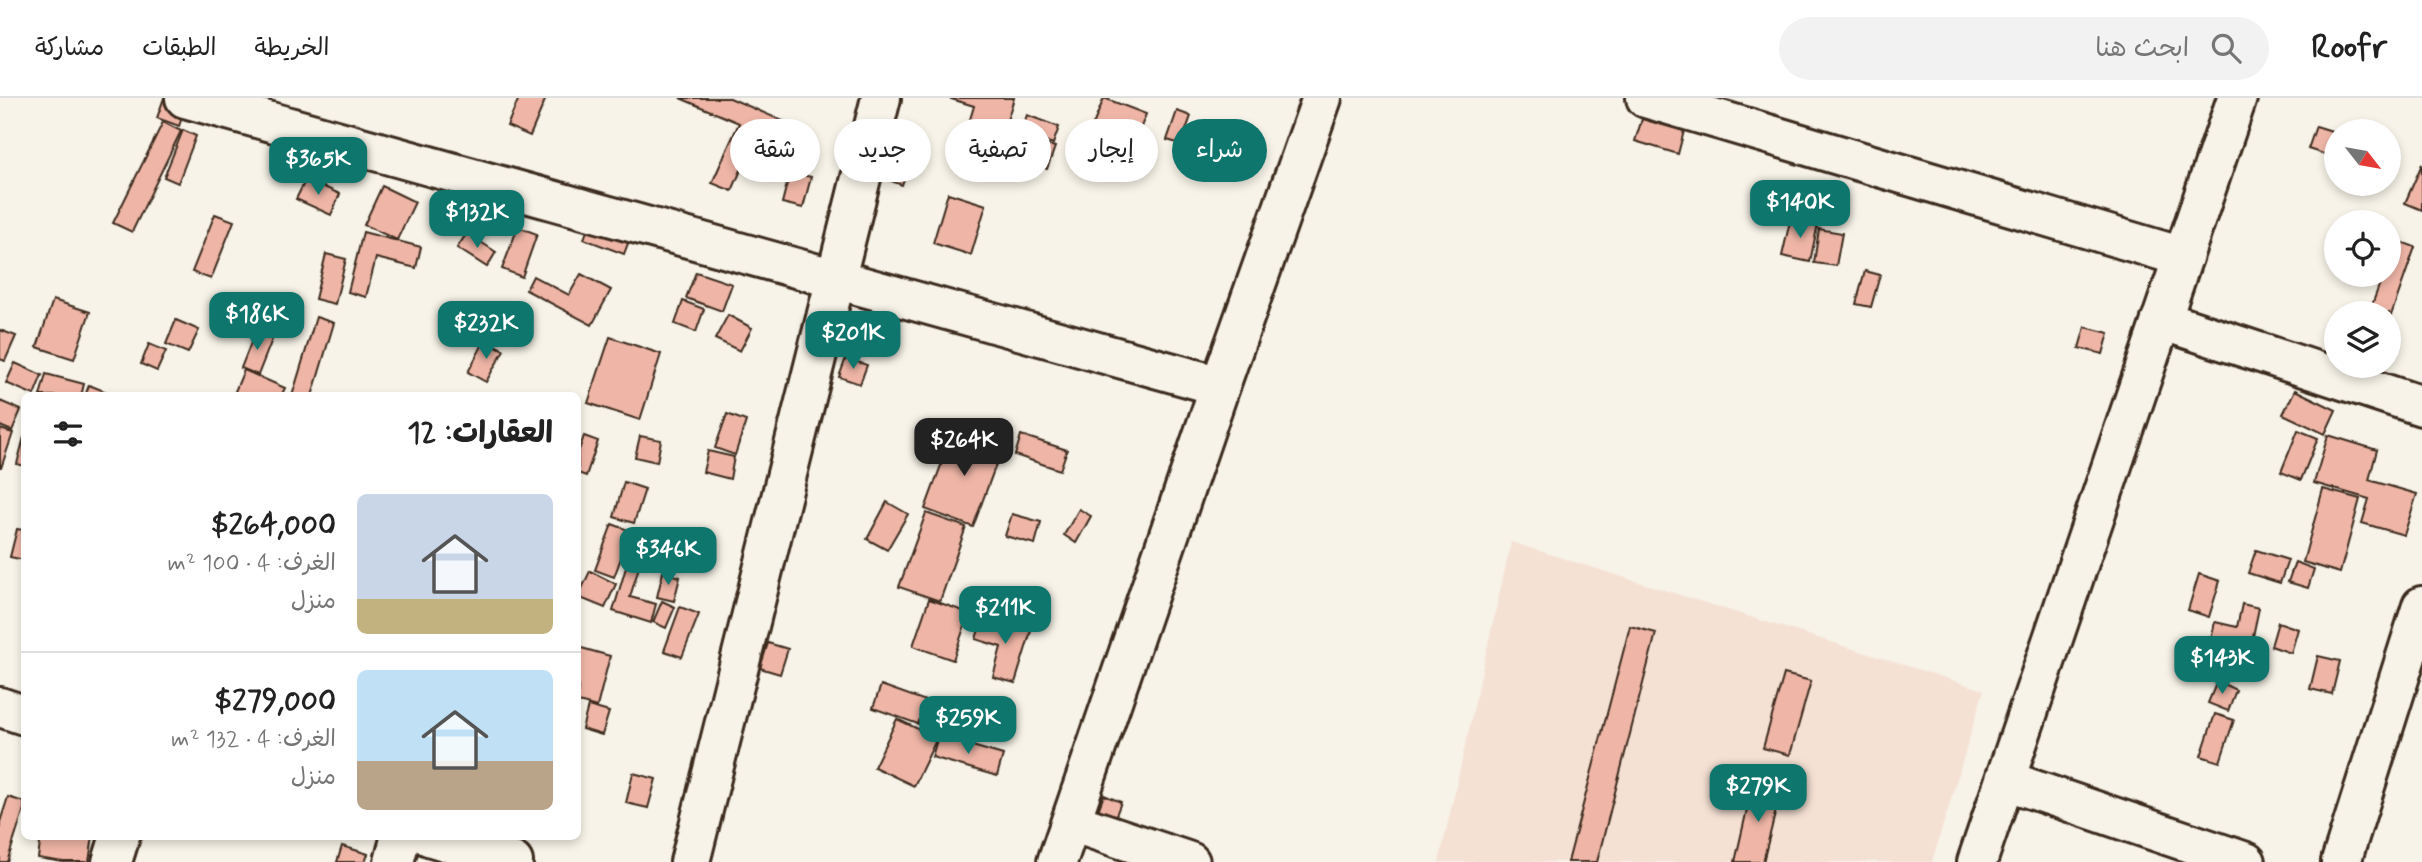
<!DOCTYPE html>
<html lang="ar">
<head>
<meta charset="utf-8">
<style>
  :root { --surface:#fff; --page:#f2f2f2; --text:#222; --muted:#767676; --line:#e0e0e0; --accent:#0f766e }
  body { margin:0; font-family:Mynerve,"Playpen Sans Arabic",sans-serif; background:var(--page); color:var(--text); direction:rtl; height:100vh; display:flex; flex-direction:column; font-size:26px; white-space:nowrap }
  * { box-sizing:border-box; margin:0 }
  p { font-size:23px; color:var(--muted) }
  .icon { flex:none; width:38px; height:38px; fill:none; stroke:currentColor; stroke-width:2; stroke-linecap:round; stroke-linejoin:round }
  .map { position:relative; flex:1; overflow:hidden; direction:ltr }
  .details { position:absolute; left:21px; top:294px; width:560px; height:448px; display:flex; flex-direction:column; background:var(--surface); border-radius:10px; box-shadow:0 4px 10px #0003; direction:rtl }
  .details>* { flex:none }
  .banner { position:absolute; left:602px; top:21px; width:665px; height:63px; direction:rtl; display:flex; gap:14px }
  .needle { width:46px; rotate:121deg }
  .tools { position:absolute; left:2324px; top:21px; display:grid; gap:14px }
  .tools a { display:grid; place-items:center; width:77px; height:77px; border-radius:50%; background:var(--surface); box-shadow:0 4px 10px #0003; font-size:35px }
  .price { position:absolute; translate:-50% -60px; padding:0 16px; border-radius:14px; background:var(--accent); color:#fff; font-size:23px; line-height:46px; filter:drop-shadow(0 2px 4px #0008) }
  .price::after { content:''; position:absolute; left:50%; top:42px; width:21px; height:16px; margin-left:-10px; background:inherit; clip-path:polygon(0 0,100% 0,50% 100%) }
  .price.current { background:#222; color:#fff }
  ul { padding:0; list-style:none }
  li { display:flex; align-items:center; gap:21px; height:175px; padding:0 28px }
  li+li { border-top:2px solid var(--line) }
  li span { display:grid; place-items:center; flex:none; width:196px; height:140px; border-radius:10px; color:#555 }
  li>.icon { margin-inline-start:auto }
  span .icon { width:84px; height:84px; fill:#fffc; stroke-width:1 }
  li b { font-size:30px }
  h2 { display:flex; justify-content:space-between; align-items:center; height:84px; padding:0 28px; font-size:30px }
  .pill { padding:0 24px; border-radius:32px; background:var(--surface); box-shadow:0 4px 10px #0003; font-size:24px; line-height:63px }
  .pill.current { background:var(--accent); color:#fff }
  header { display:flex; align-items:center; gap:42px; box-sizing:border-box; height:98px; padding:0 35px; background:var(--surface); border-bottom:2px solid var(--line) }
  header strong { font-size:33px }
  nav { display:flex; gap:38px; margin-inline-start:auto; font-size:24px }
  .search { width:490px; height:63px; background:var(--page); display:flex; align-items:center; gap:18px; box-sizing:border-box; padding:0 24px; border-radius:38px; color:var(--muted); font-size:26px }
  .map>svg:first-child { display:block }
  .built { fill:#f5e1d4 }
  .building { fill:#efb6a7; stroke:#3b2a1e; stroke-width:2 }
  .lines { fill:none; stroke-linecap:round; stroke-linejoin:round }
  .minor-casing { stroke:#3b2a1e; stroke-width:44 }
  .minor { stroke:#f7f3e8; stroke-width:38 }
</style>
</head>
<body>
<header>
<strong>Roofr</strong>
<div class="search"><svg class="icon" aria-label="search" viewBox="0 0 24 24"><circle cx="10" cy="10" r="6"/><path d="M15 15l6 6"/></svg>ابحث هنا</div>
<nav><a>الخريطة</a><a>الطبقات</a><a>مشاركة</a></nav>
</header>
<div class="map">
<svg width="2422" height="764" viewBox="0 0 2422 764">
  <rect width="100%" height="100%" fill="#f7f3e8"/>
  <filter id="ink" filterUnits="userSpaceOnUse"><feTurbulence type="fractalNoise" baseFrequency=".0143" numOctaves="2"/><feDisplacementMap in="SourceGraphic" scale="14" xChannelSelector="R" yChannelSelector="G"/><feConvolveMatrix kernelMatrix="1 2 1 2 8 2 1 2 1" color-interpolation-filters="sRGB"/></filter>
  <g filter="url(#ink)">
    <path class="built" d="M1511 444 1984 592 1932 764H1439Z"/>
    <g class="building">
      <path d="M164 0H189L179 28 157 20Z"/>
      <path d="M519 0H546L530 38 507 28Z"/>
      <path d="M680 0H730L785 24 776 43 757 35 732 93 712 85 739 25Z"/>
      <path d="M948 0H1014L997 55 963 45 974 8Z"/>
      <path d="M1104 0 1146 16 1125 70 1082 54Z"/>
      <path d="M1177 13 1191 18 1181 46 1167 42Z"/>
      <path d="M1027 17 1059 29 1053 46 1021 34Z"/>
      <path d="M1642 21 1684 33 1678 56 1635 43Z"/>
      <path d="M163 24 181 33 132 134 113 125Z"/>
      <path d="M2316 28 2335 34 2327 57 2308 51Z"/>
      <path d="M183 32 196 38 178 85 164 79Z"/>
      <path d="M314 39 340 49 332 71 306 61Z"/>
      <path d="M2336 40V62L2329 59Z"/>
      <path d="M1034 43 1055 49 1047 71 1027 64Z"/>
      <path d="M892 57 910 63 902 87 883 80Z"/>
      <path d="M2422 66V112L2405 105Z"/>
      <path d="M790 74 811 79 803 110 782 105Z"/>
      <path d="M306 81 340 96 331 117 296 101Z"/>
      <path d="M382 88 415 104 397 142 364 127Z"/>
      <path d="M1805 93 1828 98 1823 119 1800 114Z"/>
      <path d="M948 95 986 107 971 157 933 145Z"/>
      <path d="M600 98 640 113 624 156 584 141Z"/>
      <path d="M215 116 234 123 211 181 192 174Z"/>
      <path d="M1791 119 1818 125 1810 164 1782 158Z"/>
      <path d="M518 129 537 136 522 179 502 171Z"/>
      <path d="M1819 131 1842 135 1836 168 1814 165Z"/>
      <path d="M363 134 421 149 416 170 376 160 366 199 348 194Z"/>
      <path d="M467 135 496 154 487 169 457 150Z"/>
      <path d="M2396 142 2415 149 2389 223V215H2369L2383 177H2389V161Z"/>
      <path d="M326 156 346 161 335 206 315 201Z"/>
      <path d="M1865 173 1880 177 1871 209 1856 206Z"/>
      <path d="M696 174 732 186 722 213 686 200Z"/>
      <path d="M581 176 611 192 592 227 526 192 533 178 569 197Z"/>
      <path d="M264 194 285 199 280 225 259 220Z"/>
      <path d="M53 202 90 214 74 261 37 249Z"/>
      <path d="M683 203 704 211 696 234 675 226Z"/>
      <path d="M728 217 752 230 740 253 715 241Z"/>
      <path d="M316 219 334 225 312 298H292Z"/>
      <path d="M176 222 199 232 188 255 166 246Z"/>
      <path d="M2085 229 2109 235 2103 256 2079 250Z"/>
      <path d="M0 232 16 238 5 263 0 261Z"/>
      <path d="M256 232 273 239 258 277 241 270Z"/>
      <path d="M610 239 661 256 640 322 588 305Z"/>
      <path d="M485 242 504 252 486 284 468 274Z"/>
      <path d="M149 246 166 253 157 273 141 266Z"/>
      <path d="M846 260 867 267 860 286 839 279Z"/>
      <path d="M15 265 42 277 34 297 6 285Z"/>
      <path d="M244 272 285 290 281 298H233Z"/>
      <path d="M46 276 84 286 81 298H40Z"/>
      <path d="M89 287 107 294 106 298H85Z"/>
      <path d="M2295 292 2336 312 2325 336 2283 316Z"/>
      <path d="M0 303 21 312 12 333 0 328Z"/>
      <path d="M727 316 746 323 735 357 715 350Z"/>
      <path d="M0 331 13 335 1 370H0Z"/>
      <path d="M954 332 1002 350 973 429 925 411Z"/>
      <path d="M2298 332 2318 340 2301 382 2281 374Z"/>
      <path d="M1021 337 1067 352 1060 372 1015 357Z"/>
      <path d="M2328 337 2377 352 2369 382 2417 396 2404 437 2362 425 2369 401 2314 385Z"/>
      <path d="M584 338 598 343 586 378 578 375V355Z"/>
      <path d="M640 338 661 342 657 364 635 359Z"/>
      <path d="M24 339V368L17 366Z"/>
      <path d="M708 353 734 359 730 381 703 374Z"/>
      <path d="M624 384 645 391 634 425 614 419Z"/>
      <path d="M2323 391 2360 401 2340 475 2303 464Z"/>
      <path d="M887 404 908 416 887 452 867 441Z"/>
      <path d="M1079 411 1091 418 1076 445 1064 437Z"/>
      <path d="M926 415 966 429 940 503 899 489Z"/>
      <path d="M1012 416 1041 424 1035 446 1005 438Z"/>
      <path d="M612 426 631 433 614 479 595 472Z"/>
      <path d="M17 431 24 432V462L10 459Z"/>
      <path d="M636 436 648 439 630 499 656 506 651 525 613 513Z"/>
      <path d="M2256 452 2288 462 2280 485 2248 475Z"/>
      <path d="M2295 464 2314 471 2308 490 2288 484Z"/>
      <path d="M590 473 616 486 605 510 578 499Z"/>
      <path d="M663 474 680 479 674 503 657 499Z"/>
      <path d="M2199 476 2220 483 2209 519 2188 512Z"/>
      <path d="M929 501 969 515 953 562 913 548Z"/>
      <path d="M662 503 675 509 666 530 653 524Z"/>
      <path d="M2242 506 2259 510 2249 557 2209 548 2215 524 2237 529Z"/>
      <path d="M680 509 699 516 682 559 664 553Z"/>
      <path d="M983 518 1031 533 1015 585 993 579 1001 549 976 541Z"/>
      <path d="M2278 524 2298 531 2291 555 2271 548Z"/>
      <path d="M1630 528 1656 535 1597 764H1568Z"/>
      <path d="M768 545 788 551 780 576 760 570Z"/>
      <path d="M578 549 610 558 597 609 578 604Z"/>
      <path d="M2318 558 2340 563 2332 596 2310 591Z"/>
      <path d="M1784 576 1811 583 1790 657 1763 650Z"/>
      <path d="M2217 583 2236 592 2228 613 2208 605Z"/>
      <path d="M881 587 926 603 918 626 873 610Z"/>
      <path d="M588 608 609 614 602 637 582 631Z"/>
      <path d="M2215 616 2234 622 2220 664 2201 658Z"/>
      <path d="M897 621 937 640 914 688 874 669Z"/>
      <path d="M938 638 1003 657 997 678 932 659Z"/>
      <path d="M633 675 656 681 648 710 626 705Z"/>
      <path d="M1753 685 1781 692 1763 764H1735Z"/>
      <path d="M1104 697 1121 704 1113 725 1096 718Z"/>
      <path d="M8 699 24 704V711L7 764H0V724Z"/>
      <path d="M41 738H93L89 764H63L38 760Z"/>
      <path d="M342 748 368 756 365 764H337Z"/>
    </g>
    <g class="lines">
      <g class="minor-casing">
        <g id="minor">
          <path d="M185 0 1220 288"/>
          <path d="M1646 0 2183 159"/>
          <path d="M2161 222 2422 308"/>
          <path d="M0 609 24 617"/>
          <path d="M2005 682 2246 764"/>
          <path d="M1071 724 1190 764"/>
          <path d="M429 738 513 764"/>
          <path d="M112 764 120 738"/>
          <path d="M394 764 401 738"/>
          <path d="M690 764 881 0"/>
          <path d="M1057 764 1220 288 1322 0"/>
          <path d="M1977 764 2237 0"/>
          <path d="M2341 764 2422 508"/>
        </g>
      </g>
      <use href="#minor" class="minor"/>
    </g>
  </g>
</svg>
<div class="tools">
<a><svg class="needle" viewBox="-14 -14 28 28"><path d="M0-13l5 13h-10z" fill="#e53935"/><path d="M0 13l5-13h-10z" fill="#767676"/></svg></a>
<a><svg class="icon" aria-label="locate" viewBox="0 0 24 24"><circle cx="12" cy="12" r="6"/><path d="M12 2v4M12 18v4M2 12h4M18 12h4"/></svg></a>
<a><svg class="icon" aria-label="layers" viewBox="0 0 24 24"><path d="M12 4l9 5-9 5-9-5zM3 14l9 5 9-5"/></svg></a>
</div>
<b class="price" style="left:318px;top:99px">$365K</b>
<b class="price" style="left:1800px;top:142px">$140K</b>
<b class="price" style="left:477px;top:152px">$132K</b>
<b class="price" style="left:257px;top:254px">$186K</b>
<b class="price" style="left:486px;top:263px">$232K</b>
<b class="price" style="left:853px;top:273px">$201K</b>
<b class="price current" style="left:964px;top:380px">$264K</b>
<b class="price" style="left:668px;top:489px">$346K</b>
<b class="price" style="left:1005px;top:548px">$211K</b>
<b class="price" style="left:2222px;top:598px">$143K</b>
<b class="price" style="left:968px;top:658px">$259K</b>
<b class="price" style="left:1758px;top:726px">$279K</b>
<div class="banner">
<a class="pill current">شراء</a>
<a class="pill">إيجار</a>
<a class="pill">تصفية</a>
<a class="pill">جديد</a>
<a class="pill">شقة</a>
</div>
<section class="details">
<h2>العقارات: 12<svg class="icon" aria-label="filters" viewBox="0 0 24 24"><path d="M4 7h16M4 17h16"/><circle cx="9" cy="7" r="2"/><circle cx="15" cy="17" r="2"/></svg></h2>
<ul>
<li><span style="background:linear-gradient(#c9d6e8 75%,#c2b280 0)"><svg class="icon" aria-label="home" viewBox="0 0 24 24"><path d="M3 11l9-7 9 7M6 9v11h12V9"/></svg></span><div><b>$264,000</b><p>الغرف: 4 · 100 m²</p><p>منزل</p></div></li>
<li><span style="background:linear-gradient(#bfe0f5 65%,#b9a48a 0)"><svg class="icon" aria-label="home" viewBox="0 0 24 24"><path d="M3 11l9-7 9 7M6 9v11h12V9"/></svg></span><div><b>$279,000</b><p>الغرف: 4 · 132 m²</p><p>منزل</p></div></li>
</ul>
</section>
</div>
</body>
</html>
